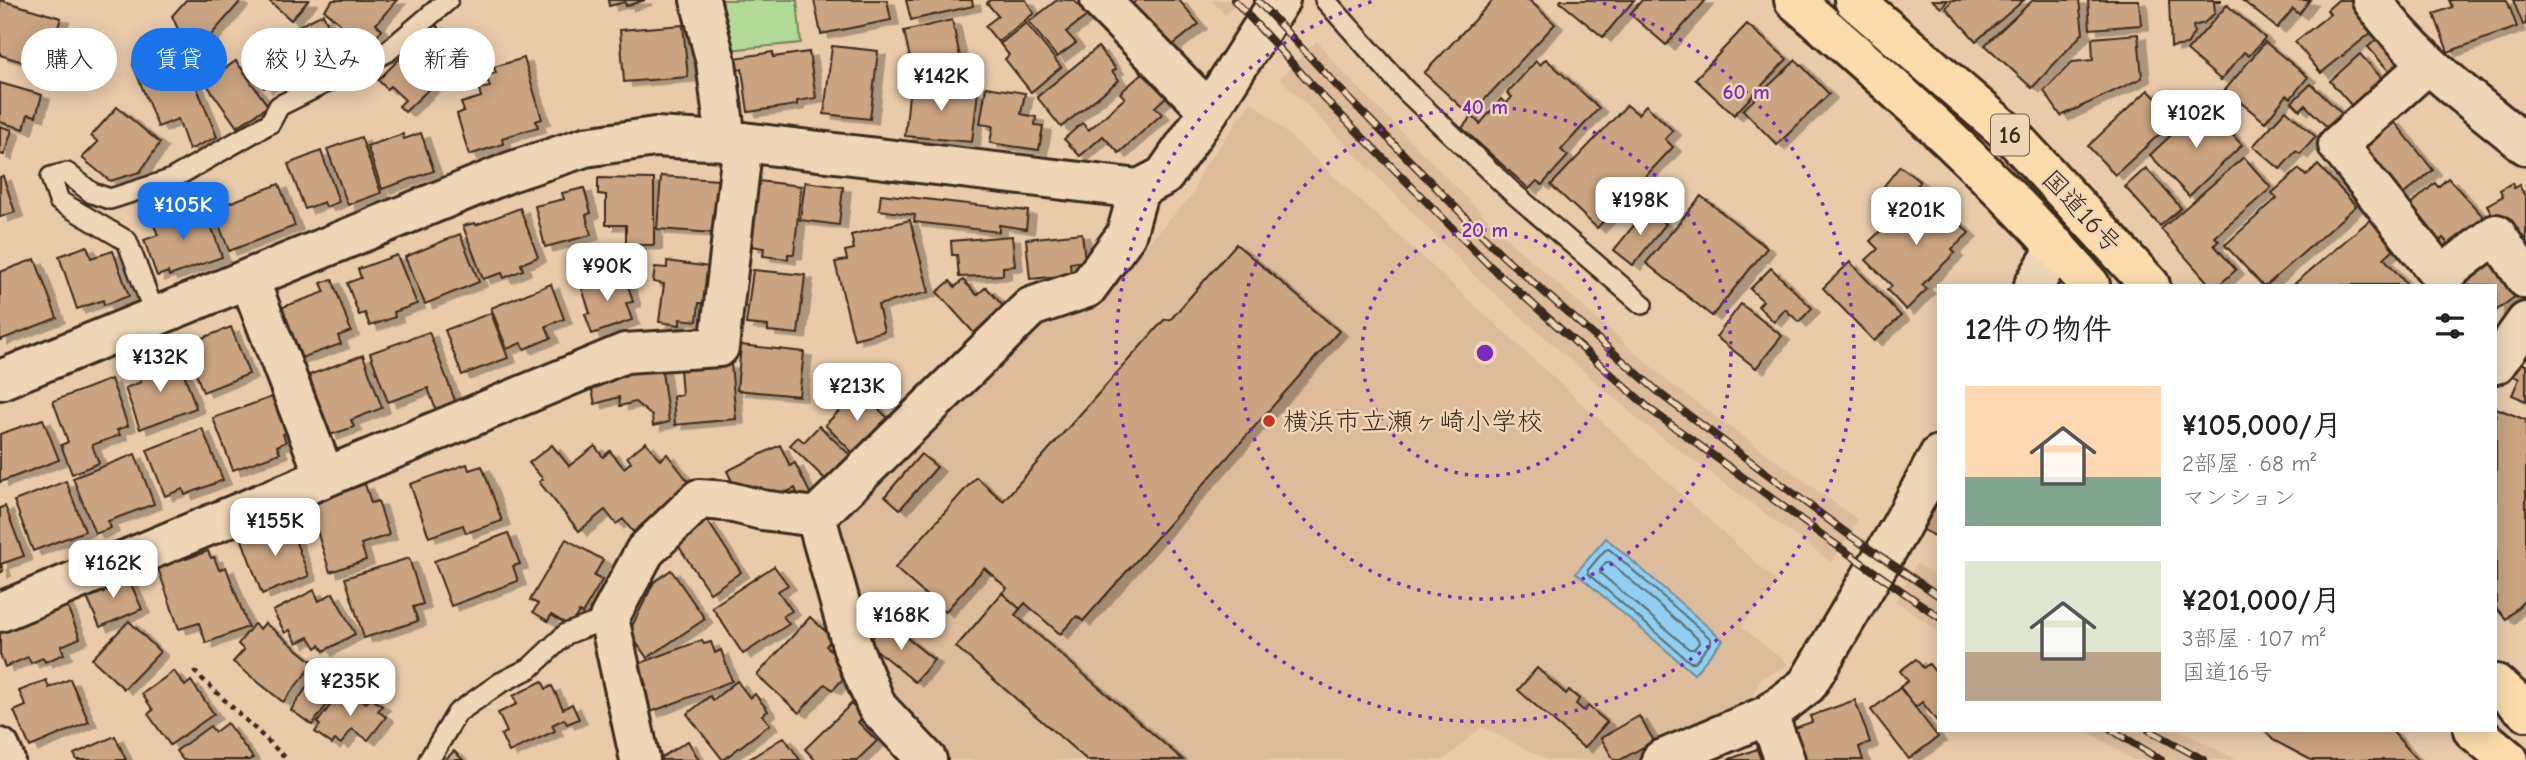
<!DOCTYPE html>
<html lang="ja">
<head>
<meta charset="utf-8">
<style>
  :root { --surface:#fff; --page:#f6f6f6; --text:#222; --muted:#767676; --accent:#1a73e8 }
  body { margin:0; font-family:"Comic Neue","Klee One",sans-serif; background:var(--page); color:var(--text); height:100vh; display:flex; flex-direction:column; font-size:26px; white-space:nowrap }
  * { box-sizing:border-box; margin:0 }
  p { font-size:23px; color:var(--muted) }
  .icon { flex:none; width:38px; height:38px; fill:none; stroke:currentColor; stroke-width:2; stroke-linecap:round; stroke-linejoin:round }
  .map { position:relative; flex:1; overflow:hidden }
  .side { position:absolute; left:1937px; top:284px; width:560px; height:448px; display:flex; flex-direction:column; background:var(--surface); border-radius:0px; box-shadow:0 4px 18px #0003 }
  .side>* { flex:none }
  .top-card { position:absolute; left:21px; top:28px; width:665px; height:63px; display:flex; gap:14px }
  .price { position:absolute; translate:-50% -60px; padding:0 16px; border-radius:14px; background:#fff; color:#222; font-size:23px; line-height:46px; filter:drop-shadow(0 2px 4px #0008) }
  .price::after { content:''; position:absolute; left:50%; top:42px; width:21px; height:16px; margin-left:-10px; background:inherit; clip-path:polygon(0 0,100% 0,50% 100%) }
  .price.selected { background:var(--accent); color:#fff }
  ul { padding:0; list-style:none }
  li { display:flex; align-items:center; gap:21px; height:175px; padding:0 28px }
  li span { display:grid; place-items:center; flex:none; width:196px; height:140px; border-radius:0px; color:#555 }
  li>.icon { margin-inline-start:auto }
  span .icon { width:84px; height:84px; fill:#fffc; stroke-width:1 }
  li b { font-size:30px }
  h2 { display:flex; justify-content:space-between; align-items:center; height:84px; padding:0 28px; font-size:30px }
  .pill { padding:0 24px; border-radius:32px; background:var(--surface); box-shadow:0 4px 18px #0003; font-size:24px; line-height:63px }
  .pill.selected { background:var(--accent); color:#fff }
  .map>svg:first-child { display:block }
  .built { fill:#ddbc9b }
  .green { fill:#b2db98; stroke:#76825b; stroke-width:2 }
  .water { fill:#90cff1; stroke:#6e8d9d; stroke-width:2 }
  .lines { fill:none; stroke-linecap:round; stroke-linejoin:round }
  .shore { stroke:#5d6c72; stroke-width:2 }
  .building { fill:#cba481; stroke:#3b2a1e; stroke-width:2; filter:url(#shadow) }
  .service-casing { stroke:#3b2a1e; stroke-width:24 }
  .minor-casing { stroke:#3b2a1e; stroke-width:44 }
  .tertiary-casing { stroke:#3b2a1e; stroke-width:44 }
  .trunk-casing { stroke:#3b2a1e; stroke-width:44 }
  .path { stroke:#3b2a1e; stroke-width:4.5; stroke-dasharray:5 5; stroke-linecap:butt }
  .service { stroke:#efd6b7; stroke-width:19 }
  .minor { stroke:#efd6b7; stroke-width:38 }
  .tertiary { stroke:#efd6b7; stroke-width:38 }
  .trunk { stroke:#fcdcac; stroke-width:38 }
  .rail-casing { stroke:#3b2a1e; stroke-width:8 }
  .rail { stroke:#efd6b7; stroke-width:5; stroke-dasharray:16; stroke-linecap:butt }
  .ring { fill:none; stroke:#7b2cbf; stroke-width:3.5; stroke-dasharray:3.5 7 }
  .poi-dot { fill:#c8321e; stroke:#efd6b7; stroke-width:2.5 }
  .labels { text-anchor:middle; stroke-width:5; stroke-linejoin:round; paint-order:stroke }
  .shield { fill:#efd6b7; stroke:#715e4c; stroke-width:2 }
  .shield-label { font-size:24px; font-weight:bold; fill:#3b2a1e }
  .street-label { font-size:26px; fill:#3b2a1e; stroke:#efd6b7 }
  .poi-label { font-size:26px; fill:#3b2a1e; stroke:#efd6b7; text-anchor:start }
  .centre { fill:#7b2cbf; stroke:#efd6b7; stroke-width:3.5 }
  .ring-label { font-size:21px; text-anchor:middle; font-weight:bold; fill:#7b2cbf; stroke:#efd6b7; stroke-width:5; stroke-linejoin:round; paint-order:stroke }
</style>
</head>
<body>
<div class="map">
<svg width="2526" height="760" viewBox="0 0 2526 760">
  <defs>
    <filter id="shadow"><feDropShadow dx="8" dy="4.5" stdDeviation="0" flood-color="#0004"/></filter>
  </defs>
  <rect width="100%" height="100%" fill="#e9cbaa"/>
  <filter id="ink" filterUnits="userSpaceOnUse"><feTurbulence type="fractalNoise" baseFrequency=".0143" numOctaves="2"/><feDisplacementMap in="SourceGraphic" scale="14" xChannelSelector="R" yChannelSelector="G"/><feConvolveMatrix kernelMatrix="1 2 1 2 8 2 1 2 1" color-interpolation-filters="sRGB"/></filter>
  <g filter="url(#ink)">
    <g class="built">
      <path d="M1211 0H1240L1225 15Z"/>
      <path d="M1317 41 1344 73 1510 242 1670 383 1858 520 1832 563 1640 421 1478 279 1280 78Z"/>
      <path d="M1252 101 1778 583 1741 626 1789 665 1761 678 1744 712 1644 760H1547L1482 727 1444 760H941L892 706 832 529 1043 313 1102 293 1194 193 1199 174Z"/>
      <path d="M1916 563 1939 578V632L1896 601Z"/>
      <path d="M2086 730H2179L2238 760H2133Z"/>
    </g>
    <path class="green" d="M722 0H797L801 43 728 50Z"/>
    <path class="water" d="M1606 538 1723 640 1694 674 1576 573Z"/>
    <g class="lines">
      <g class="shore">
        <path d="M1609 549 1711 639V643L1695 662H1690L1588 574V570L1605 550Z"/>
        <path d="M1606 562H1610L1698 639 1699 643 1694 649H1689L1600 573V570Z"/>
      </g>
    </g>
    <g class="building">
      <path d="M0 0 61 18 45 69 0 55Z"/>
      <path d="M186 0H238L240 2 191 58 172 16Z"/>
      <path d="M268 0H309L291 20Z"/>
      <path d="M333 0H397L376 24 382 30 367 47 324 10Z"/>
      <path d="M608 0H645L626 6 625 2 609 6Z"/>
      <path d="M814 0H887L891 20 821 34Z"/>
      <path d="M906 0H972L973 6 911 20Z"/>
      <path d="M990 0H1026L1034 13 998 42 985 26 998 16 987 3Z"/>
      <path d="M1057 0H1074L1087 16 1066 32 1076 43 1057 57 1029 22Z"/>
      <path d="M1137 0H1179L1199 24 1169 48 1132 4Z"/>
      <path d="M1493 0H1529L1555 24 1470 115 1424 73Z"/>
      <path d="M1561 0H1634L1603 37 1560 2Z"/>
      <path d="M1642 0H1706L1666 45 1630 14Z"/>
      <path d="M1932 0H1948L1941 8Z"/>
      <path d="M1952 0H2024L1976 41 1946 8Z"/>
      <path d="M2033 0H2079L2083 33 2032 88 1985 45Z"/>
      <path d="M2088 0H2139L2141 25 2090 29Z"/>
      <path d="M2169 0H2221V1L2214 2 2215 13 2204 23 2193 26 2194 32 2187 45 2171 47Z"/>
      <path d="M2310 0 2299 14 2293 9 2277 28 2243 1Z"/>
      <path d="M2338 0H2359L2377 22 2369 28 2372 32 2321 73 2295 42 2330 14 2327 10Z"/>
      <path d="M2449 0H2507L2517 27 2448 52 2434 14 2452 7Z"/>
      <path d="M2513 0H2526V24L2523 25Z"/>
      <path d="M2227 5 2265 38 2249 56 2244 52 2221 80 2187 51Z"/>
      <path d="M323 14 346 62 322 73 320 68 277 88 274 83 264 88 253 67 263 63 258 53 281 42 278 36Z"/>
      <path d="M952 20 961 61 913 72 904 31Z"/>
      <path d="M1026 23 1061 67 1031 92 1005 59 1009 55 1000 44Z"/>
      <path d="M435 24 448 38 443 43 459 60 405 112 399 106 405 100 390 86 387 89 378 80Z"/>
      <path d="M1747 24 1787 59 1734 115 1695 79Z"/>
      <path d="M683 25 688 77 624 82 620 30Z"/>
      <path d="M2383 33 2411 64 2395 78 2368 47Z"/>
      <path d="M2138 34 2142 78 2061 116 2044 91 2072 62 2093 60 2092 38Z"/>
      <path d="M177 39 217 137 189 150 178 119 158 127 133 65 137 53Z"/>
      <path d="M2265 42 2308 77 2291 98 2287 95 2265 122 2225 90Z"/>
      <path d="M832 46 878 51 870 119 824 114Z"/>
      <path d="M1098 47 1116 69 1112 71 1119 80 1061 127 1037 97Z"/>
      <path d="M773 52V57L809 52 816 98 797 101V105L748 112 742 69 736 70 735 58Z"/>
      <path d="M2360 54 2386 83 2358 113 2330 81Z"/>
      <path d="M524 58 542 119 536 121 538 127 502 138 503 144 469 155 457 114 464 111 461 103 481 97 479 89 490 87 486 75 496 73 494 67Z"/>
      <path d="M1546 59 1599 108 1561 150 1568 156 1542 185 1537 181 1529 189 1462 128 1472 116 1480 124 1501 99 1506 104 1512 97 1507 93 1536 61 1540 65Z"/>
      <path d="M1796 60 1829 94 1777 145 1743 110Z"/>
      <path d="M236 61 268 106 237 127 205 82Z"/>
      <path d="M1144 72 1166 97 1155 107 1162 114 1119 153 1103 136 1080 156 1064 139 1082 123 1089 130 1125 98 1120 93Z"/>
      <path d="M0 83 42 95 36 116 28 114 24 129 0 122Z"/>
      <path d="M910 84 978 91 972 142 905 136Z"/>
      <path d="M2311 84 2342 114 2328 128 2305 105 2300 110 2292 102Z"/>
      <path d="M986 87 1025 93 1021 114 1036 117 1035 125 1043 126 1039 150 990 143 993 126 980 124Z"/>
      <path d="M2148 90 2176 119 2115 175 2088 146Z"/>
      <path d="M2204 104 2242 145 2189 196 2150 155Z"/>
      <path d="M1627 105 1638 114 1646 105 1673 131 1665 139 1673 147 1597 228 1551 185Z"/>
      <path d="M117 107 160 143 140 172 110 181 82 158 98 142 91 136Z"/>
      <path d="M2286 110 2316 137 2300 154 2296 151 2280 169 2253 146Z"/>
      <path d="M2393 120 2433 170 2399 198 2361 147Z"/>
      <path d="M0 126 12 130 4 155 0 154Z"/>
      <path d="M421 133 434 171 382 189 367 146 403 134 404 139Z"/>
      <path d="M361 137 381 193 348 205 327 149Z"/>
      <path d="M321 151 339 202 326 207 324 202 305 209 288 164Z"/>
      <path d="M2244 157 2271 188 2215 237 2219 241 2214 245 2236 270 2219 285H2210L2161 229Z"/>
      <path d="M2318 165 2356 206 2267 285H2262L2225 245 2277 198 2272 193 2299 169 2306 176Z"/>
      <path d="M1900 166 1920 182 1891 217 1872 201Z"/>
      <path d="M2146 168 2181 208 2160 226 2125 187Z"/>
      <path d="M3 176 15 212 0 217V177Z"/>
      <path d="M661 176 718 180 715 233 657 229Z"/>
      <path d="M598 178 654 179V245H626V225H606V195L598 194Z"/>
      <path d="M2448 178 2489 223 2453 249 2443 238 2433 247 2406 209 2435 183 2438 187Z"/>
      <path d="M758 181 801 186 794 254H788V259L763 256 764 248 751 246Z"/>
      <path d="M805 182 843 187 839 225 800 220Z"/>
      <path d="M2512 183 2514 188 2519 185 2526 198V241L2511 249 2487 205 2503 196 2500 190Z"/>
      <path d="M279 184 295 226 229 251 213 209Z"/>
      <path d="M1925 187 1969 233 1952 249 1955 253 1922 285 1927 289 1906 310 1887 290 1892 286 1866 260 1878 249 1870 241 1890 222 1896 228 1902 221 1896 215Z"/>
      <path d="M584 188 591 213 586 215 591 235 545 247 535 206 564 199 562 193Z"/>
      <path d="M881 194 1028 211 1026 229 999 225V232L914 222 915 215 879 210Z"/>
      <path d="M1701 196 1767 248 1712 316 1646 263Z"/>
      <path d="M204 205 222 257 169 276 168 272 157 276 144 240 158 235 153 223Z"/>
      <path d="M520 208 538 257 521 264 523 270 504 278 502 273 483 279 463 226 475 223 476 225Z"/>
      <path d="M1647 209 1666 224 1633 265 1614 250Z"/>
      <path d="M2371 219 2395 248 2384 258 2407 285H2293Z"/>
      <path d="M910 220 929 292 878 305 884 331 854 339 835 262 847 260 845 251 854 249 851 235Z"/>
      <path d="M1082 233 1085 261 1070 263 1071 275 1030 279 1026 239Z"/>
      <path d="M460 234 479 282 425 304 405 257Z"/>
      <path d="M1012 236 1015 266 1003 267V275L959 277 957 255H952L951 241Z"/>
      <path d="M1236 244 1339 331 1083 621 1077 616 1060 634 1025 603 1020 609 1002 593 1007 588 984 568 945 612 895 568 976 477 1003 501 1164 320 1171 319Z"/>
      <path d="M87 246 91 258 113 251 129 296 104 305 103 300 77 309 59 256Z"/>
      <path d="M2495 250 2525 289 2496 311V285H2448Z"/>
      <path d="M397 255 417 304 394 312 395 317 370 326 365 313 359 315 347 283 361 278 358 269Z"/>
      <path d="M35 259 57 318 0 340V272Z"/>
      <path d="M667 261 710 267 706 303H699L697 321 680 319V325L659 322 664 284 653 282 655 267 667 268Z"/>
      <path d="M1850 262 1901 316 1874 341 1823 288Z"/>
      <path d="M1771 268 1812 308 1799 322 1785 309 1774 322 1758 306 1763 301 1750 289Z"/>
      <path d="M753 270 805 275 798 334 768 331V326L746 324Z"/>
      <path d="M611 274 613 280 625 275 633 302 626 303 632 320 592 334 585 314 590 313 581 285Z"/>
      <path d="M332 279 351 331 338 336 341 344 298 359 280 308 325 292 321 283Z"/>
      <path d="M963 280 977 295 986 287 1003 306 974 333 937 292 950 281 955 287Z"/>
      <path d="M551 284 564 319 546 326 551 338 524 349 521 343 507 349 491 308Z"/>
      <path d="M1741 304 1782 336 1756 368 1716 337Z"/>
      <path d="M491 313 508 358 462 375 445 330Z"/>
      <path d="M231 327 249 374 203 392 187 350 191 348 189 343Z"/>
      <path d="M429 332 457 406 437 413 428 388 388 402 370 353Z"/>
      <path d="M741 345 804 352 799 396 737 390Z"/>
      <path d="M363 355 382 408 351 420 354 427 330 435 309 375Z"/>
      <path d="M156 362 159 370 180 362 196 408 140 429 125 388 141 382 137 370Z"/>
      <path d="M2518 362 2526 365V401L2512 395 2519 379 2512 375Z"/>
      <path d="M661 364 669 422 653 426 652 416 635 402 620 406 619 397 595 404 590 381Z"/>
      <path d="M731 364 736 419 675 425 673 396 682 395 680 368Z"/>
      <path d="M111 379 128 426 117 430 120 435 92 445 99 463 72 474 61 445 68 442 53 401Z"/>
      <path d="M859 391 890 420 855 455 825 425Z"/>
      <path d="M275 396 289 432 283 434 286 442 277 446 280 453 233 470 213 418Z"/>
      <path d="M2496 408 2526 420V599L2506 619 2496 608Z"/>
      <path d="M43 419 59 460 0 482V434Z"/>
      <path d="M819 426 850 455 826 480 790 445 798 437 804 442Z"/>
      <path d="M202 428 223 480 185 495 183 489 165 496 147 450Z"/>
      <path d="M646 442 660 460 667 454 691 485 633 532 623 519 616 524 605 510 579 531 539 482 543 479 529 463 552 445 569 466 595 446 603 457 610 451 624 468 631 462 627 457Z"/>
      <path d="M780 445 790 466 795 463 812 497 801 502 795 488 778 496 775 490 765 495 761 487 746 494 742 484 735 488 727 471Z"/>
      <path d="M135 454 154 504 108 521 111 528 95 534 73 478Z"/>
      <path d="M921 454 937 467 900 509 885 496Z"/>
      <path d="M467 464 469 470 482 466 502 521 466 533 463 525 429 537 410 484Z"/>
      <path d="M66 481 85 531 33 551 14 501Z"/>
      <path d="M365 484 371 503 378 501 389 535 361 544 366 560 330 572 308 503Z"/>
      <path d="M1939 500V538L1923 530Z"/>
      <path d="M5 506 24 556 1 564 3 571 0 573V508Z"/>
      <path d="M707 520 741 572 710 593 675 541Z"/>
      <path d="M288 522 309 576 262 594 242 540Z"/>
      <path d="M508 533 520 564 513 566 518 581 451 606 434 561Z"/>
      <path d="M566 539 603 560 594 576 602 580 582 614 579 612 570 626 551 615 548 621 533 612 538 604 530 600Z"/>
      <path d="M208 551 211 558 214 557 219 570 226 567 248 627 206 643 199 623 179 629 156 563 183 554 186 559Z"/>
      <path d="M409 558 423 604 413 607 418 621 364 638 345 578Z"/>
      <path d="M774 566 788 585 778 591 792 611 783 616 789 624 743 654 712 607Z"/>
      <path d="M671 570 705 619 647 658 629 632 654 582Z"/>
      <path d="M126 573 142 609 100 627 84 591Z"/>
      <path d="M314 590 319 601 333 593 355 634 324 651 320 645 316 648 309 637 297 643 290 630 285 633 273 611Z"/>
      <path d="M1002 593 1020 609 1015 615 1183 760H1087L956 647Z"/>
      <path d="M65 601 80 638 61 646 64 654 45 662 43 658 31 663 28 657 5 667 0 654V629Z"/>
      <path d="M810 617 833 638 826 646 852 669 833 690 825 684 799 713 757 675Z"/>
      <path d="M129 621 160 652 124 689 92 659Z"/>
      <path d="M886 621 934 660 915 682 868 643Z"/>
      <path d="M265 623 314 663 283 702 233 662 244 650 238 644 254 624 260 629Z"/>
      <path d="M702 640 704 644 711 642 715 653 721 650 732 681 651 712 641 687 646 685 638 664Z"/>
      <path d="M1916 659 1923 668 1929 664 1939 676V724L1922 702 1916 707 1900 687 1908 681 1900 671Z"/>
      <path d="M322 665 344 681 312 725 291 710Z"/>
      <path d="M1537 668 1566 694 1569 690 1579 699 1576 704 1584 711 1588 706 1607 722 1584 748 1518 690Z"/>
      <path d="M174 671 185 686 191 681 214 714 170 745 148 714 153 710 142 694Z"/>
      <path d="M70 679 89 722 30 747 14 711 26 706 19 691 46 680 49 688Z"/>
      <path d="M542 681 546 689 552 686 563 709 572 704 579 719 567 724 564 719 552 725 555 731 509 752 501 735 507 732 498 713 517 704 513 696Z"/>
      <path d="M737 681 750 698 755 694 768 711 762 715 770 724 723 760 687 714 710 696 713 700Z"/>
      <path d="M345 686 366 703 371 698 382 706 378 711 386 717 368 740 352 729 341 744 335 740 332 744 315 732 320 725 317 723Z"/>
      <path d="M1900 688 1938 737 1909 759 1871 710Z"/>
      <path d="M1855 700 1870 742 1859 747 1863 760H1800L1789 730 1812 722 1810 716Z"/>
      <path d="M851 704 864 717 858 722 877 741 857 760H815L805 749Z"/>
      <path d="M1639 716 1654 741 1620 760H1614L1601 738Z"/>
      <path d="M227 723 253 758 249 760H183L176 751 210 726 215 732Z"/>
      <path d="M2264 730H2391L2418 760H2311L2273 740Z"/>
      <path d="M115 736 126 760H77L74 754Z"/>
      <path d="M784 737 800 760H748Z"/>
      <path d="M688 741 699 760H657Z"/>
      <path d="M1757 749 1761 760H1727Z"/>
      <path d="M454 751 463 760H445Z"/>
    </g>
    <g class="lines">
      <g class="service-casing">
        <g id="service">
          <path d="M1325 0 1406 91 1511 191 1642 304"/>
          <path d="M156 317 127 241 59 201 51 177 67 173 92 193 110 199 170 180 270 123 279 106 387 52 448 0"/>
          <path d="M429 760 457 713 500 683 530 668 566 634 609 618"/>
        </g>
      </g>
      <g class="minor-casing">
        <g id="minor">
          <path d="M700 0 716 62 726 141"/>
          <path d="M1100 0 1209 111"/>
          <path d="M2372 0C2412 58 2472 100 2526 145"/>
          <path d="M2428 64 2338 145 2441 276 2496 234 2526 279"/>
          <path d="M249 279 325 477"/>
          <path d="M2034 285 2057 247"/>
          <path d="M2496 364 2526 322"/>
          <path d="M816 517 853 649 877 707 927 760"/>
          <path d="M0 612 625 353 719 347 743 142"/>
          <path d="M1768 715 1785 760"/>
          <path d="M0 748 5 760"/>
          <path d="M640 760 609 618 645 551 699 499 726 501 762 510 816 517 1031 307 1087 288 1126 235 1139 189"/>
          <path d="M1661 760 1768 715 1807 685 1900 528 1939 455"/>
        </g>
      </g>
      <g class="tertiary-casing">
        <path id="tertiary" d="M0 380 510 172 585 147 655 137 743 142 1139 189 1164 176 1209 111 1280 0"/>
      </g>
      <g class="trunk-casing">
        <g id="trunk">
          <path d="M1794 0C1898 90 2000 181 2090 285"/>
          <path d="M1854 0 2013 137 2150 285"/>
          <path d="M2496 684 2526 711"/>
          <path d="M2473 730 2509 760"/>
        </g>
      </g>
      <path class="path" d="M194 671 288 760"/>
      <use href="#service" class="service"/>
      <use href="#minor" class="minor"/>
      <use href="#tertiary" class="tertiary"/>
      <use href="#trunk" class="trunk"/>
      <g class="rail-casing">
        <g id="rail">
          <path d="M1234 0 1325 99 1489 265 1651 410 1822 535 1939 617"/>
          <path d="M1257 0 1334 83 1503 256 1663 396 1849 535 1939 596"/>
          <path d="M2112 730 2161 760"/>
          <path d="M2149 730 2204 760"/>
        </g>
      </g>
      <use href="#rail" class="rail"/>
    </g>
  </g>
  <g class="ring">
    <circle cx="1485" cy="353" r="123"/>
    <circle cx="1485" cy="353" r="246"/>
    <path d="M1593 0A369 369 0 1 1 1377 0"/>
  </g>
  <circle class="poi-dot" cx="1269" cy="421" r="7"/>
  <g class="labels">
    <rect class="shield" x="1991" y="114.5" width="38" height="41" rx="5"/>
    <g class="shield-label">
      <text x="2010" y="143">16</text>
    </g>
    <g class="street-label">
      <text transform="translate(2082 211) rotate(47)" y="9">国道16号</text>
    </g>
    <g class="poi-label">
      <text x="1283" y="430">横浜市立瀬ヶ崎小学校</text>
    </g>
  </g>
  <circle cx="1485" cy="353" r="10" class="centre"/>
  <g class="ring-label">
    <text x="1746" y="99">60 m</text>
    <text x="1485" y="114">40 m</text>
    <text x="1485" y="237">20 m</text>
  </g>
</svg>
<b class="price" style="left:941px;top:113px">¥142K</b>
<b class="price" style="left:2196px;top:150px">¥102K</b>
<b class="price" style="left:1640px;top:237px">¥198K</b>
<b class="price selected" style="left:183px;top:242px">¥105K</b>
<b class="price" style="left:1916px;top:247px">¥201K</b>
<b class="price" style="left:607px;top:303px">¥90K</b>
<b class="price" style="left:160px;top:394px">¥132K</b>
<b class="price" style="left:857px;top:423px">¥213K</b>
<b class="price" style="left:275px;top:558px">¥155K</b>
<b class="price" style="left:113px;top:600px">¥162K</b>
<b class="price" style="left:901px;top:652px">¥168K</b>
<b class="price" style="left:350px;top:718px">¥235K</b>
<div class="top-card">
<a class="pill">購入</a>
<a class="pill selected">賃貸</a>
<a class="pill">絞り込み</a>
<a class="pill">新着</a>
</div>
<section class="side">
<h2>12件の物件<svg class="icon" aria-label="filters" viewBox="0 0 24 24"><path d="M4 7h16M4 17h16"/><circle cx="9" cy="7" r="2"/><circle cx="15" cy="17" r="2"/></svg></h2>
<ul>
<li><span style="background:linear-gradient(#ffd9b3 65%,#7fa58c 0)"><svg class="icon" aria-label="home" viewBox="0 0 24 24"><path d="M3 11l9-7 9 7M6 9v11h12V9"/></svg></span><div><b>¥105,000/月</b><p>2部屋 · 68 m²</p><p>マンション</p></div></li>
<li><span style="background:linear-gradient(#dfe7d0 65%,#b9a48a 0)"><svg class="icon" aria-label="home" viewBox="0 0 24 24"><path d="M3 11l9-7 9 7M6 9v11h12V9"/></svg></span><div><b>¥201,000/月</b><p>3部屋 · 107 m²</p><p>国道16号</p></div></li>
</ul>
</section>
</div>
</body>
</html>
